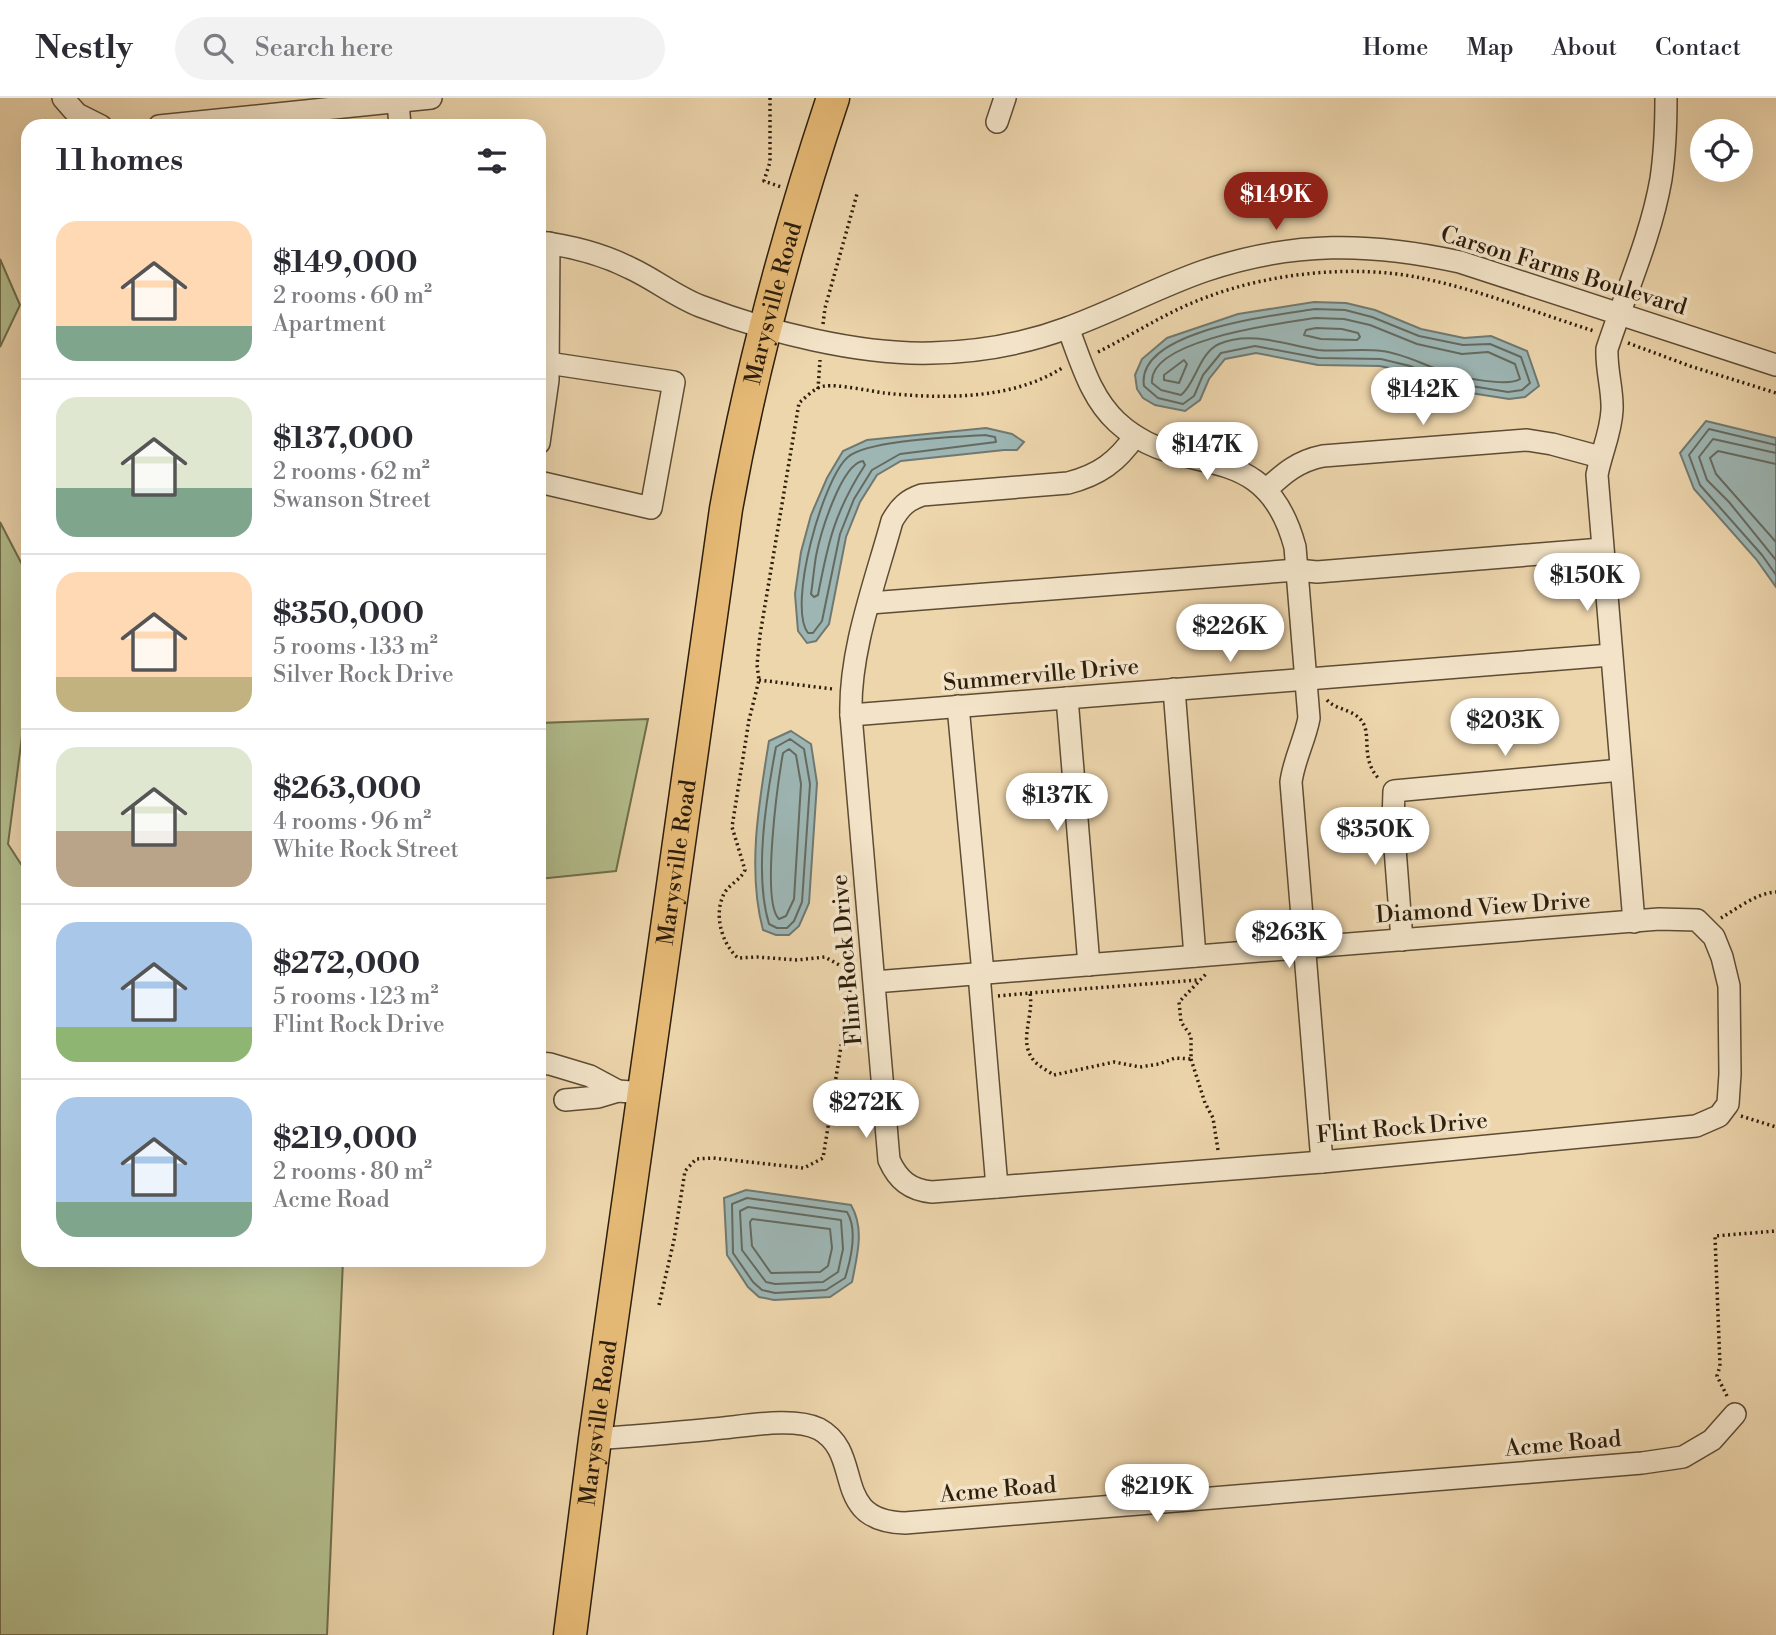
<!DOCTYPE html>
<html lang="en">
<head>
<meta charset="utf-8">
<style>
  :root { --surface:#fff; --page:#f2f2f3; --text:#2b2b33; --muted:#7c7c81; --line:#e1e1e2; --accent:#8f2418 }
  body { margin:0; font-family:"Libre Bodoni",serif; background:var(--page); color:var(--text); height:100vh; display:flex; flex-direction:column; font-size:26px; white-space:nowrap }
  * { box-sizing:border-box; margin:0 }
  p { font-size:23px; color:var(--muted) }
  .icon { flex:none; width:38px; height:38px; fill:none; stroke:currentColor; stroke-width:2; stroke-linecap:round; stroke-linejoin:round }
  .map { position:relative; flex:1; overflow:hidden }
  .drawer { position:absolute; left:21px; top:21px; width:525px; height:1148px; display:flex; flex-direction:column; background:var(--surface); border-radius:21px; box-shadow:0 7px 28px #0002 }
  .drawer>* { flex:none }
  .tools { position:absolute; left:1690px; top:21px; display:grid; gap:14px }
  .tools a { display:grid; place-items:center; width:63px; height:63px; border-radius:50%; background:var(--surface); box-shadow:0 7px 28px #0002; font-size:35px }
  .price { position:absolute; translate:-50% -60px; padding:0 16px; border-radius:24px; background:#fff; color:#222; font-size:23px; line-height:46px; filter:drop-shadow(0 2px 4px #0008) }
  .price::after { content:''; position:absolute; left:50%; top:42px; width:21px; height:16px; margin-left:-10px; background:inherit; clip-path:polygon(0 0,100% 0,50% 100%) }
  .price.current { background:var(--accent); color:#fff }
  ul { padding:0; list-style:none }
  li { display:flex; align-items:center; gap:21px; height:175px; padding:0 35px }
  li+li { border-top:2px solid var(--line) }
  li span { display:grid; place-items:center; flex:none; width:196px; height:140px; border-radius:21px; color:#555 }
  li>.icon { margin-inline-start:auto }
  span .icon { width:84px; height:84px; fill:#fffc; stroke-width:1 }
  li b { font-size:30px }
  h2 { display:flex; justify-content:space-between; align-items:center; height:84px; padding:0 35px; font-size:30px }
  header { display:flex; align-items:center; gap:42px; box-sizing:border-box; height:98px; padding:0 35px; background:var(--surface); border-bottom:2px solid var(--line) }
  header strong { font-size:33px }
  nav { display:flex; gap:38px; margin-inline-start:auto; font-size:24px }
  .search { width:490px; height:63px; background:var(--page); display:flex; align-items:center; gap:18px; box-sizing:border-box; padding:0 24px; border-radius:38px; color:var(--muted); font-size:26px }
  .map>svg:first-child { display:block }
  .green { fill:#b4be8d; stroke:#706e4c; stroke-width:2 }
  .water { fill:#9db6b4; stroke:#707971; stroke-width:2 }
  .lines { fill:none; stroke-linecap:round; stroke-linejoin:round }
  .shore { stroke:#656a60; stroke-width:2 }
  .minor-casing { stroke:#5d4c34; stroke-width:24 }
  .highway-casing { stroke:#2d1e0c; stroke-width:35 }
  .path { stroke:#2d1e0c; stroke-width:3.5; stroke-dasharray:2 3.5; stroke-linecap:butt }
  .minor { stroke:#f3e4c9; stroke-width:21 }
  .highway { stroke:#e6ba76; stroke-width:32 }
  .labels { text-anchor:middle; stroke-width:7; stroke-linejoin:round; paint-order:stroke }
  .street-label { font-size:23px; fill:#2d1e0c; stroke:#f3e4c9 }
</style>
</head>
<body>
<header>
<strong>Nestly</strong>
<div class="search"><svg class="icon" aria-label="search" viewBox="0 0 24 24"><circle cx="10" cy="10" r="6"/><path d="M15 15l6 6"/></svg>Search here</div>
<nav><a>Home</a><a>Map</a><a>About</a><a>Contact</a></nav>
</header>
<div class="map">
<svg width="1776" height="1537" viewBox="0 0 1776 1537">
  <rect width="100%" height="100%" fill="#edd5ac"/>
  <filter id="stains"><feTurbulence type="fractalNoise" baseFrequency=".00286" numOctaves="4"/><feColorMatrix values="0 0 0 0 .2 0 0 0 0 .09 0 0 0 0 .02 0 0 0 .5 -.17"/></filter>
  <radialGradient id="worn" r=".72"><stop offset=".6" stop-color="#630" stop-opacity="0"/><stop offset="1" stop-color="#630" stop-opacity=".3"/></radialGradient>
  <g class="green">
    <path d="M0 161 20 207 0 249Z"/>
    <path d="M0 424 28 478V592L8 746 28 777V1162H343L327 1537H0Z"/>
    <path d="M648 621 616 773 539 781V625Z"/>
  </g>
  <g class="water">
    <path d="M1314 204 1346 205 1375 212 1421 231 1464 240 1491 238 1527 253 1539 288 1525 299 1509 301 1445 291 1407 274 1380 268 1318 267 1256 255 1225 261 1209 281 1200 302 1185 313 1155 307 1143 300 1137 291 1135 277 1142 261 1167 240 1238 216Z"/>
    <path d="M1706 323 1776 340V489L1756 461 1694 391 1680 355Z"/>
    <path d="M986 330 1012 336 1024 344 1017 352H1004L901 363 877 377 860 404 846 439 829 526 816 543 807 545 798 533 795 496 801 454 811 417 827 380 843 353 867 342Z"/>
    <path d="M791 633 811 646 817 685 809 805 799 828 789 837H776L763 832C747 772 759 704 769 643Z"/>
    <path d="M746 1092 851 1107C865 1131 857 1158 852 1184L830 1199 774 1202 759 1199 748 1189 727 1157 724 1100Z"/>
  </g>
  <g class="lines">
    <g class="shore">
      <path d="M1315 211 1345 212 1372 219 1419 238 1463 247 1490 246 1521 259 1530 285 1522 292 1508 294 1447 284 1410 268 1381 261 1319 260 1255 248 1221 255 1203 277 1194 298 1183 306 1158 300 1144 288C1135 232 1276 217 1315 211Z"/>
      <path d="M1315 220 1344 221 1370 227 1417 246 1462 256 1488 254 1515 266 1520 281C1509 289 1462 280 1448 275 1425 268 1406 256 1382 253 1361 250 1340 254 1318 252 1286 247 1251 232 1219 246 1199 255 1195 287 1181 297L1161 292 1152 285C1148 241 1284 225 1315 220Z"/>
      <path d="M1316 230 1342 231 1358 235 1360 239 1357 242 1321 241 1304 237 1306 232Z"/>
      <path d="M1184 262 1187 266 1179 285 1164 282V277Z"/>
      <path d="M985 337 995 339 996 344 900 356 872 372 854 401 840 436 822 523 813 535H808C787 508 823 380 848 359 868 342 956 339 985 337Z"/>
      <path d="M1776 347 1709 331 1689 357 1700 387 1762 457 1776 477"/>
      <path d="M1776 355 1713 341 1699 359 1707 382 1729 404 1776 462"/>
      <path d="M863 363 865 367C835 413 828 444 818 497L814 499 811 496C813 483 814 470 816 458 820 437 841 366 863 363Z"/>
      <path d="M1776 366 1718 353 1710 360 1716 376 1776 444"/>
      <path d="M790 641 804 651 810 686 802 804 794 823 787 830H777L769 826C754 776 766 701 776 649Z"/>
      <path d="M789 651 796 657 801 686 794 801 786 818 779 821C761 804 778 683 783 655Z"/>
      <path d="M747 1100 847 1114C858 1132 851 1161 845 1180L826 1192 775 1195 762 1192 753 1184 733 1155 732 1106Z"/>
      <path d="M748 1109 841 1122 843 1151 838 1174 823 1184 775 1186 766 1184 742 1152 740 1113Z"/>
      <path d="M752 1121 830 1131 832 1150 828 1168 820 1174 771 1175 752 1148 750 1124Z"/>
    </g>
    <g class="minor-casing">
      <g id="minor">
        <path d="M63 0 77 16 101 28"/>
        <path d="M398 4 400 28"/>
        <path d="M997 24 1005 0"/>
        <path d="M159 28 431 0"/>
        <path d="M539 144C571 148 600 155 630 170 654 181 675 198 700 208 768 234 859 257 932 255 978 254 1024 246 1067 230 1114 213 1158 189 1204 173 1292 143 1370 144 1460 164L1776 267"/>
        <path d="M1068 230C1081 263 1090 299 1117 324 1182 385 1264 334 1295 449L1309 620C1305 642 1294 661 1291 684L1322 1064"/>
        <path d="M539 345 548 282 549 145"/>
        <path d="M539 384 651 410 674 284 548 265"/>
        <path d="M1266 392C1284 375 1298 363 1323 358L1527 342 1552 346 1600 359"/>
        <path d="M870 505 1297 472 1317 474 1602 451"/>
        <path d="M1174 591 1195 858"/>
        <path d="M1067 600 1089 867"/>
        <path d="M958 608 983 875"/>
        <path d="M851 617 1611 557"/>
        <path d="M1634 824 1597 377C1601 355 1611 335 1612 312 1613 292 1606 272 1607 251 1625 196 1651 139 1661 81 1665 54 1666 27 1666 0"/>
        <path d="M1402 842 1393 724 1394 693 1621 672"/>
        <path d="M979 876 997 1089"/>
        <path d="M874 884 1659 821 1697 822 1714 839 1722 859 1729 888 1730 976 1728 1006 1719 1018 1696 1028 1322 1064 932 1094C910 1092 898 1082 889 1062L851 617C849 553 875 485 892 423 900 409 907 402 922 397L1068 385C1099 377 1117 364 1135 338"/>
        <path d="M539 965 550 966 590 978 618 993 644 995"/>
        <path d="M565 1002 598 999 618 993"/>
        <path d="M595 1341C634 1338 674 1335 713 1331 741 1329 793 1318 819 1331 865 1356 829 1423 905 1425L1642 1365 1683 1359 1712 1342 1735 1316"/>
      </g>
    </g>
    <g class="highway-casing">
      <g id="highway">
        <path id="s1" d="M570 1537 595 1341 726 411C751 271 788 135 833 0"/>
      </g>
    </g>
    <g class="path">
      <path d="M770 0V64L764 83 781 89"/>
      <path d="M823 226 825 210 857 96"/>
      <path d="M1628 245 1690 268 1776 295"/>
      <path d="M1098 254C1134 236 1168 213 1207 199 1270 175 1355 166 1421 180 1480 192 1537 215 1594 233"/>
      <path d="M818 291 820 262"/>
      <path d="M759 582 833 591"/>
      <path d="M1327 602C1336 612 1352 611 1361 622 1373 636 1359 659 1379 681"/>
      <path d="M1721 820C1738 810 1757 795 1776 794"/>
      <path d="M1030 895 1198 882"/>
      <path d="M998 898 1030 895C1034 918 1019 941 1032 960 1036 967 1048 973 1054 977L1114 964 1140 969 1159 966 1175 960 1191 961V938L1181 924 1179 904 1206 876"/>
      <path d="M1191 961 1205 1005 1213 1020 1218 1052"/>
      <path d="M1741 1018 1776 1029"/>
      <path d="M659 1207 674 1142 685 1073 696 1061 713 1060 804 1070 823 1060 852 880 841 868 825 859 797 862 757 859 738 860C722 846 714 818 723 798 727 787 740 783 745 772L732 729 749 622 759 582 757 567 760 537 799 305C806 299 815 289 825 288 836 286 871 293 884 295 941 301 1012 302 1062 270"/>
      <path d="M1727 1298 1717 1278 1720 1268 1715 1138 1776 1133"/>
    </g>
    <use href="#minor" class="minor"/>
    <use href="#highway" class="highway"/>
  </g>
  <g class="labels">
    <g class="street-label">
      <text transform="translate(1564 172) rotate(17)" y="8">Carson Farms Boulevard</text>
      <text dy="8" stroke="none"><textPath href="#s1" startOffset="1348">Marysville Road</textPath></text>
      <text transform="translate(1041 576) rotate(-5)" y="8">Summerville Drive</text>
      <text dy="8" stroke="none"><textPath href="#s1" startOffset="780">Marysville Road</textPath></text>
      <text transform="translate(1483 809) rotate(-4)" y="8">Diamond View Drive</text>
      <text transform="translate(846 862) rotate(-95)" y="8">Flint Rock Drive</text>
      <text transform="translate(1402 1029) rotate(-5)" y="8">Flint Rock Drive</text>
      <text dy="8" stroke="none"><textPath href="#s1" startOffset="214">Marysville Road</textPath></text>
      <text transform="translate(1563 1345) rotate(-5)" y="8">Acme Road</text>
      <text transform="translate(998 1391) rotate(-5)" y="8">Acme Road</text>
    </g>
  </g>
  <rect width="100%" height="100%" filter="url(#stains)"/>
  <rect width="100%" height="100%" fill="url(#worn)"/>
</svg>
<div class="tools">
<a><svg class="icon" aria-label="locate" viewBox="0 0 24 24"><circle cx="12" cy="12" r="6"/><path d="M12 2v4M12 18v4M2 12h4M18 12h4"/></svg></a>
</div>
<b class="price current" style="left:1276px;top:134px">$149K</b>
<b class="price" style="left:1423px;top:329px">$142K</b>
<b class="price" style="left:1207px;top:384px">$147K</b>
<b class="price" style="left:1587px;top:515px">$150K</b>
<b class="price" style="left:1230px;top:566px">$226K</b>
<b class="price" style="left:1505px;top:660px">$203K</b>
<b class="price" style="left:1057px;top:735px">$137K</b>
<b class="price" style="left:1375px;top:769px">$350K</b>
<b class="price" style="left:1289px;top:872px">$263K</b>
<b class="price" style="left:866px;top:1042px">$272K</b>
<b class="price" style="left:1157px;top:1426px">$219K</b>
<section class="drawer">
<h2>11 homes<svg class="icon" aria-label="filters" viewBox="0 0 24 24"><path d="M4 7h16M4 17h16"/><circle cx="9" cy="7" r="2"/><circle cx="15" cy="17" r="2"/></svg></h2>
<ul>
<li><span style="background:linear-gradient(#ffd9b3 75%,#7fa58c 0)"><svg class="icon" aria-label="home" viewBox="0 0 24 24"><path d="M3 11l9-7 9 7M6 9v11h12V9"/></svg></span><div><b>$149,000</b><p>2 rooms · 60 m²</p><p>Apartment</p></div></li>
<li><span style="background:linear-gradient(#dfe7d0 65%,#7fa58c 0)"><svg class="icon" aria-label="home" viewBox="0 0 24 24"><path d="M3 11l9-7 9 7M6 9v11h12V9"/></svg></span><div><b>$137,000</b><p>2 rooms · 62 m²</p><p>Swanson Street</p></div></li>
<li><span style="background:linear-gradient(#ffd9b3 75%,#c2b280 0)"><svg class="icon" aria-label="home" viewBox="0 0 24 24"><path d="M3 11l9-7 9 7M6 9v11h12V9"/></svg></span><div><b>$350,000</b><p>5 rooms · 133 m²</p><p>Silver Rock Drive</p></div></li>
<li><span style="background:linear-gradient(#dfe7d0 60%,#b9a48a 0)"><svg class="icon" aria-label="home" viewBox="0 0 24 24"><path d="M3 11l9-7 9 7M6 9v11h12V9"/></svg></span><div><b>$263,000</b><p>4 rooms · 96 m²</p><p>White Rock Street</p></div></li>
<li><span style="background:linear-gradient(#a9c7e8 75%,#8fb573 0)"><svg class="icon" aria-label="home" viewBox="0 0 24 24"><path d="M3 11l9-7 9 7M6 9v11h12V9"/></svg></span><div><b>$272,000</b><p>5 rooms · 123 m²</p><p>Flint Rock Drive</p></div></li>
<li><span style="background:linear-gradient(#a9c7e8 75%,#7fa58c 0)"><svg class="icon" aria-label="home" viewBox="0 0 24 24"><path d="M3 11l9-7 9 7M6 9v11h12V9"/></svg></span><div><b>$219,000</b><p>2 rooms · 80 m²</p><p>Acme Road</p></div></li>
</ul>
</section>
</div>
</body>
</html>
